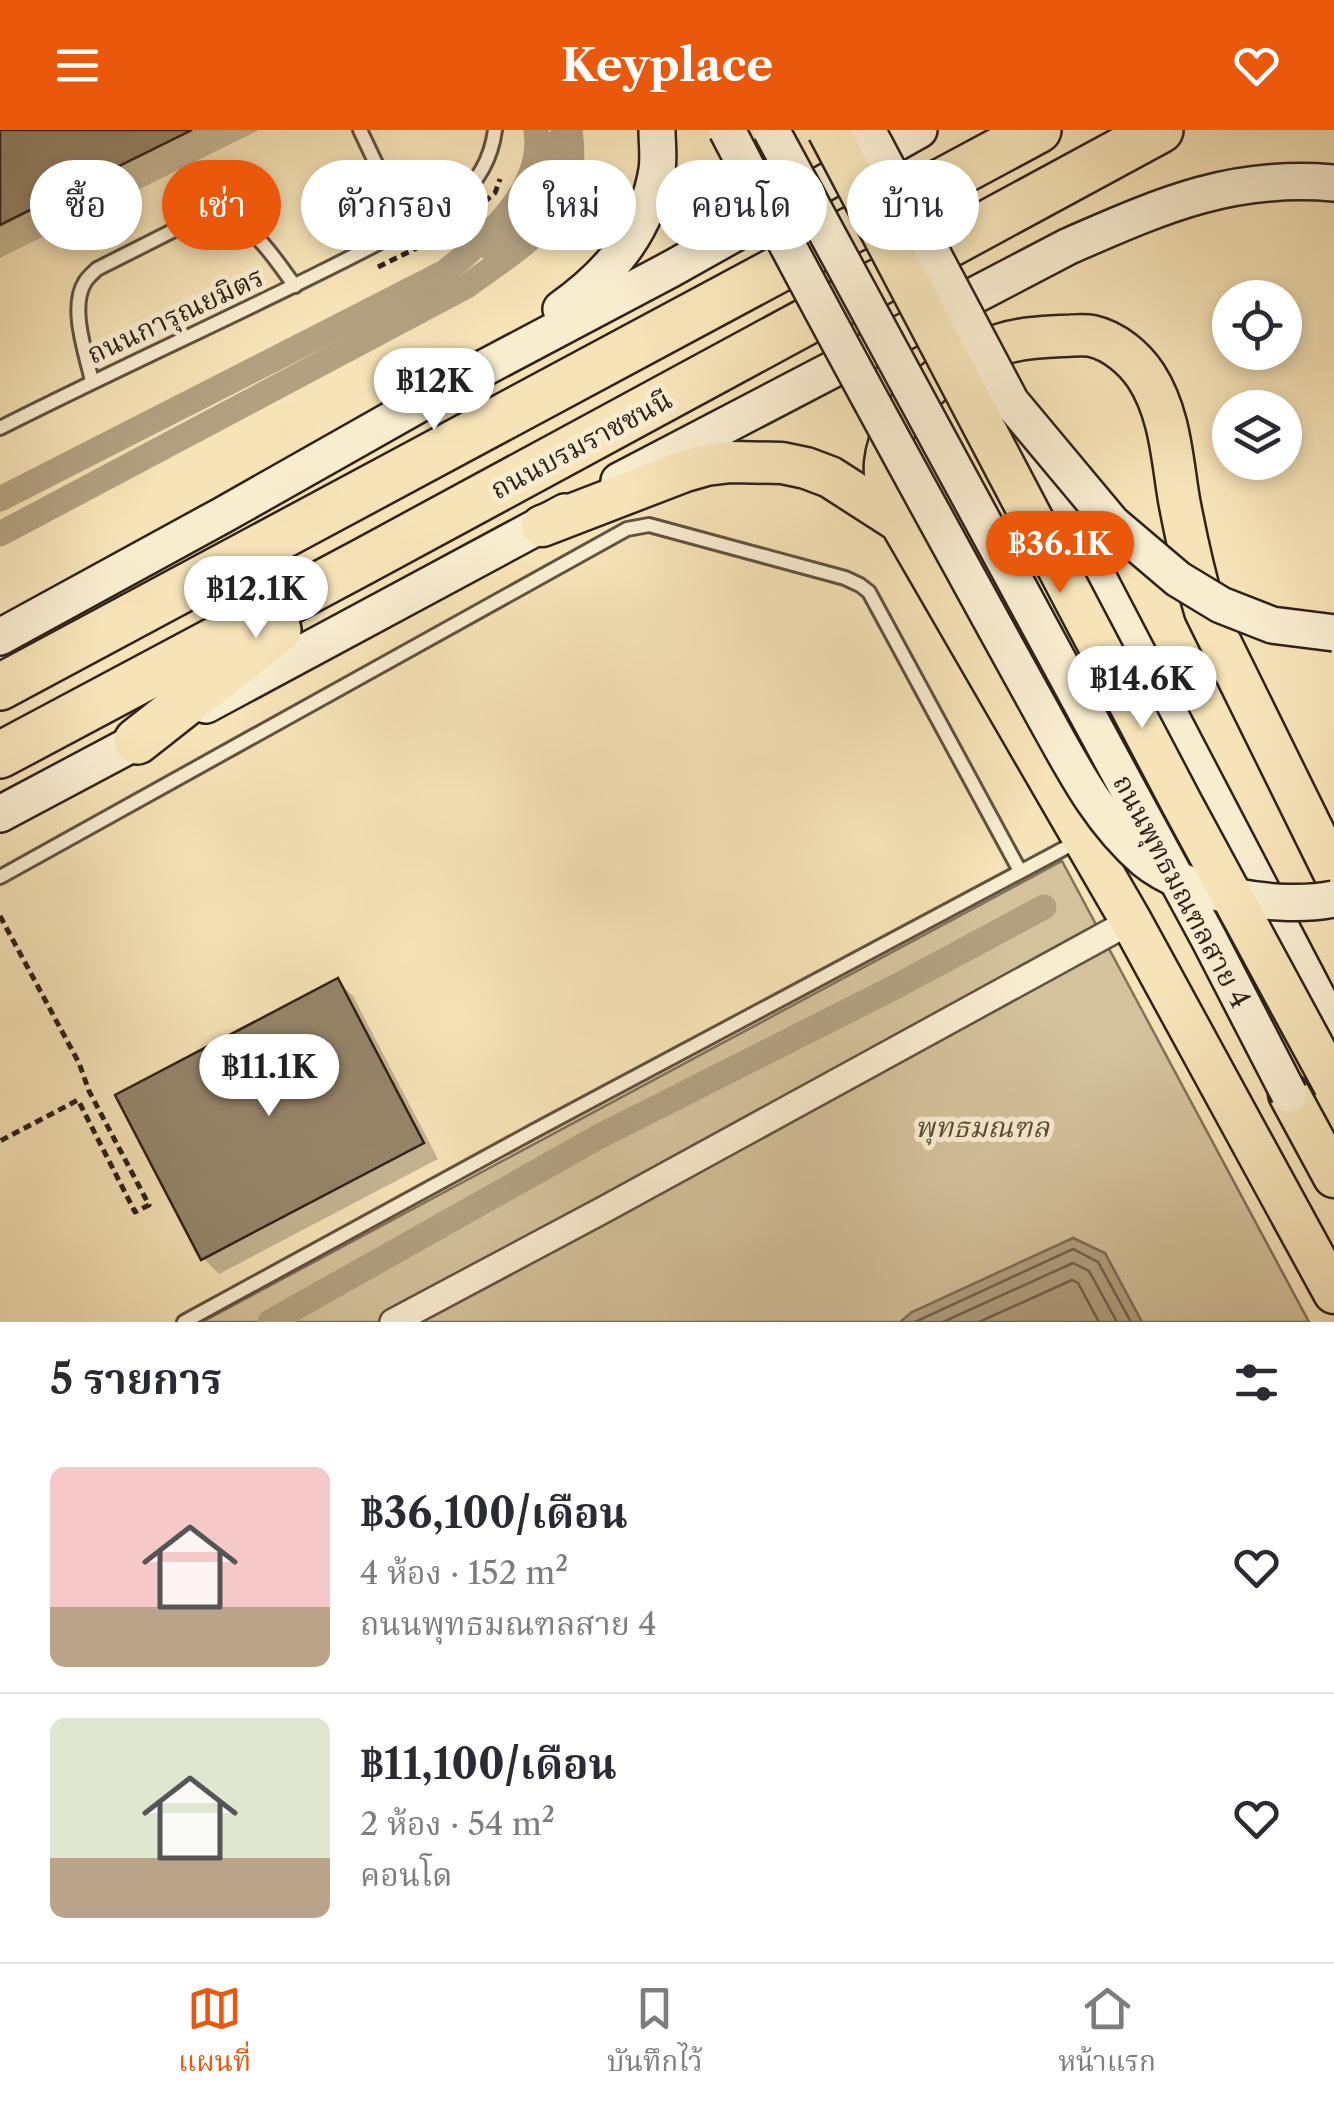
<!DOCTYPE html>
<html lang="th">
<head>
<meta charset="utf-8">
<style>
  :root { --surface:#fff; --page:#f2f2f3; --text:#2b2b33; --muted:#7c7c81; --line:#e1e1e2; --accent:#ea580c }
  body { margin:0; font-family:"Libre Caslon Text","Noto Serif Thai",serif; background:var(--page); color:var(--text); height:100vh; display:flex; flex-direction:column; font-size:38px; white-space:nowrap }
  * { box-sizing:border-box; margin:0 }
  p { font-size:32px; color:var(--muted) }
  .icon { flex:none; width:55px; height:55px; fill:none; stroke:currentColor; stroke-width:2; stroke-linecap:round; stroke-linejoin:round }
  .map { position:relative; height:1192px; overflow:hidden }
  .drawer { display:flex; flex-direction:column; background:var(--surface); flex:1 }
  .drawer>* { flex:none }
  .top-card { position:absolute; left:30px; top:30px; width:1275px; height:90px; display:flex; gap:20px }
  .tools { position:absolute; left:1212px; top:150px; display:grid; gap:20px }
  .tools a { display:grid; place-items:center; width:90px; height:90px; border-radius:50%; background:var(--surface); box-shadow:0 5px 15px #0003; font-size:50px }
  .price { position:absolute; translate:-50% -85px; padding:0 22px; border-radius:35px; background:#fff; color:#222; font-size:32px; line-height:65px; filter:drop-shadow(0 2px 5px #0008) }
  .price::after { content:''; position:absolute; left:50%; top:60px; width:30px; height:22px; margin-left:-15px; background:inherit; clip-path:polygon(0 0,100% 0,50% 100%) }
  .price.active { background:var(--accent); color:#fff }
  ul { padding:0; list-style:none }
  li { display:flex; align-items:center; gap:30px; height:250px; padding:0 50px }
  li+li { border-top:2px solid var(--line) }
  li span { display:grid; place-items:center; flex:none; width:280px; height:200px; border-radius:15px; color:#555 }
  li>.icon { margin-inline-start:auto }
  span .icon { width:120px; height:120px; fill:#fffc; stroke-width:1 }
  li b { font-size:42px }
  h2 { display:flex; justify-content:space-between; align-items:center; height:120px; padding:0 50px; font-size:42px }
  .pill { padding:0 35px; border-radius:45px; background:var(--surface); box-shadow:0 5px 15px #0003; font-size:35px; line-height:90px }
  .pill.active { background:var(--accent); color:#fff }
  header { display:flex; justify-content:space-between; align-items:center; height:130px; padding:0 50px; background:var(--accent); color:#fff; font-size:45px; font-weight:700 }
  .tabs { display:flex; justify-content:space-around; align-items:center; height:140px; border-top:2px solid var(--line); background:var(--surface); font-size:28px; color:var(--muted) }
  .tabs a { display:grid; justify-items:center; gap:5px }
  .tabs .active { color:var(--accent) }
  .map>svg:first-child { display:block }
  .green { fill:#d4c29c; stroke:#81725a; stroke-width:2.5 }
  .water { fill:#b2a181; stroke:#7d6e57; stroke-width:2.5 }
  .shadow { fill:#0003 }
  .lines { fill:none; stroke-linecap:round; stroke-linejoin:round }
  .shore { stroke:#70624d; stroke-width:2.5 }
  .canal { stroke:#b2a181; stroke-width:25 }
  .building { fill:#96866b; stroke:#2e2219; stroke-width:2.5 }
  .lane-casing { stroke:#605240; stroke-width:18 }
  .street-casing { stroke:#605240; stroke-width:30 }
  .secondary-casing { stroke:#2e2219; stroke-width:40 }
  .primary-casing { stroke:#2e2219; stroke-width:45 }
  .highway-casing { stroke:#2e2219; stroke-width:50 }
  .path { stroke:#2e2219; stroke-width:5; stroke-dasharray:8 5; stroke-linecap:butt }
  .lane { stroke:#f9edd0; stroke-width:12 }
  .street { stroke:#f9edd0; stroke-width:25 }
  .secondary { stroke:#f9edd0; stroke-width:35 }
  .primary { stroke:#f6e3b7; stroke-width:40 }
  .highway { stroke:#f6e3b7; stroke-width:45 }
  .secondary-bridge-casing { stroke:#2e2219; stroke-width:40; stroke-linecap:butt }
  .primary-bridge-casing { stroke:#2e2219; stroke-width:45; stroke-linecap:butt }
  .secondary-bridge { stroke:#f9edd0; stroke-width:35 }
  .primary-bridge { stroke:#f6e3b7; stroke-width:40 }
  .labels { text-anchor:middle; stroke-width:10; stroke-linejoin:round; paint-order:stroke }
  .street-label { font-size:28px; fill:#2e2219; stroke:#f9edd0 }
  .park-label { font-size:28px; font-style:italic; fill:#584a3a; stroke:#f9edd0 }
</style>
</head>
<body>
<header><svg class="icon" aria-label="menu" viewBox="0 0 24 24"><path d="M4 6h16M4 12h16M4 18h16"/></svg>Keyplace<svg class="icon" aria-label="heart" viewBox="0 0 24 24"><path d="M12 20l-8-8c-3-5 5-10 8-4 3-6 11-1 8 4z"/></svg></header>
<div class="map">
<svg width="1334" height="1192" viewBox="0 0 1334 1192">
  <rect width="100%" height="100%" fill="#f6e3b7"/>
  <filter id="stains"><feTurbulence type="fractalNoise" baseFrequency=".002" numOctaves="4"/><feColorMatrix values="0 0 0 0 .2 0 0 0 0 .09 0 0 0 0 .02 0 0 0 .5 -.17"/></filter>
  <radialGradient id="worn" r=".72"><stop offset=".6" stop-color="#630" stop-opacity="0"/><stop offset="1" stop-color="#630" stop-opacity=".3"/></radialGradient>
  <path class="green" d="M1062 731 1309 1192H202Z"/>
  <path class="water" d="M1073 1108 1105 1123 1142 1192H900L912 1182Z"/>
  <g class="shadow">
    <path d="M0 0H259L0 128Z"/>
    <path d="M337 851 353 866 438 1029 219 1144 203 1128Z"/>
  </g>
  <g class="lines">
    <g class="shore">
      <path d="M915 1192 1073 1119 1098 1132 1131 1192"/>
      <path d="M943 1192 1073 1133 1089 1141 1117 1192"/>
      <path d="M979 1192 1072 1150 1078 1153 1099 1192"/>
    </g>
    <g class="canal">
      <path d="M493 121 510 107 545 62 561 17 559 10"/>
      <path d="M0 369 445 142C486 109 545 59 536 0"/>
      <path d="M0 404 467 156C526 112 583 86 570 0"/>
      <path d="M270 1192 600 1006 897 856 1044 777"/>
    </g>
  </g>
  <g class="building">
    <path d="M0 0H192L0 95Z"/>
    <path d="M338 848 424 1013 201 1130 115 965Z"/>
  </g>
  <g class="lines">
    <g class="lane-casing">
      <g id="lane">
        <path d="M360 0 407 99"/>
        <path d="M92 251C86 224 69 177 85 152 88 147 93 143 97 139L206 84C247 81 273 127 295 156"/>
        <path d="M0 298C152 221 308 154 457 71 478 50 491 30 495 0"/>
        <path d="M0 747 627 399 649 395 845 448 860 455 869 462 1020 741"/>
        <path d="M184 1192 534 1001 1080 710"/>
      </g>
    </g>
    <g class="street-casing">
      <path id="street" d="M393 1192 605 1079 1131 791"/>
    </g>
    <g class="secondary-casing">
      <g id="secondary">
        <path d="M561 179C610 144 647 101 657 40 659 27 657 13 657 0"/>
        <path d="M1023 295 1064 382 1334 899"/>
        <path d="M619 351 1069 116C1161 76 1231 44 1334 53"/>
        <path d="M0 507 223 385 467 247 671 139 919 0"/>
        <path d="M206 575 565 382"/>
        <path d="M0 684 160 599"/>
      </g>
    </g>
    <g class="primary-casing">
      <g id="primary">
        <path d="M900 392C893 374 883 353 885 333 891 276 951 231 1002 214 1021 208 1042 207 1062 206 1071 206 1083 204 1092 206 1114 211 1134 228 1146 246 1170 283 1172 328 1179 370 1186 407 1194 444 1205 481L1334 743"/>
        <path d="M542 396 685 341 706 335 731 332 782 333 806 338 830 347 900 392 1131 791 1334 1163"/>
        <path d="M1289 964 1334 1047"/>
      </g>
    </g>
    <g class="highway-casing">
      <g id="highway">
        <path d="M0 557 1038 0"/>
        <path d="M137 611 278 500"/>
        <path d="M0 625 366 430 1160 0"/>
      </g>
    </g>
    <g class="path">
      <path d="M484 72 495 63 500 49"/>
      <path d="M378 137 433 110 447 99"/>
      <path d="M0 786 79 933 89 961 149 1075 135 1082 78 970 0 1011"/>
    </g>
    <use href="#lane" class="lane"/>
    <use href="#street" class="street"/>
    <use href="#secondary" class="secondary"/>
    <use href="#primary" class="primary"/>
    <use href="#highway" class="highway"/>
    <g class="secondary-bridge-casing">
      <g id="secondary-bridge">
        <path d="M727 0C812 164 901 326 990 488 1010 524 1029 559 1049 595 1076 644 1102 693 1145 730 1188 765 1281 780 1334 769"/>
        <path d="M771 0 1209 809 1289 964"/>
        <path d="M867 0 1011 272 1112 393 1178 449 1221 475 1272 495 1334 503"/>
      </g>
    </g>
    <g class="primary-bridge-casing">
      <path id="primary-bridge" d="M828 0 1182 674 1334 955"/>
    </g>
    <use href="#secondary-bridge" class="secondary-bridge"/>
    <use href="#primary-bridge" class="primary-bridge"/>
  </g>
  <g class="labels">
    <g class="street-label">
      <text transform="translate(175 185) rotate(-25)" y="10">ถนนการุณยมิตร</text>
      <text transform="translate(581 314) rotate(-28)" y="10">ถนนบรมราชชนนี</text>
      <text transform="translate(1182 761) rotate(62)" y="10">ถนนพุทธมณฑลสาย 4</text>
    </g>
    <g class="park-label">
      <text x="982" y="1007">พุทธมณฑล</text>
    </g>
  </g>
  <rect width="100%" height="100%" filter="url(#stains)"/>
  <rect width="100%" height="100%" fill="url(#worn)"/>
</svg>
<div class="tools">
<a><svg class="icon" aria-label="locate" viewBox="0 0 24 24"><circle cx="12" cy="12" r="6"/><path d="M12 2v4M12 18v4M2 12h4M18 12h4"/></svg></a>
<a><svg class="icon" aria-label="layers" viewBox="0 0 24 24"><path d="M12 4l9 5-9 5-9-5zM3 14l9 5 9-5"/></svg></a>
</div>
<b class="price" style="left:434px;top:303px">฿12K</b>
<b class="price active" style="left:1060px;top:466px">฿36.1K</b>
<b class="price" style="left:256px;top:511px">฿12.1K</b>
<b class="price" style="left:1142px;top:601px">฿14.6K</b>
<b class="price" style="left:269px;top:989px">฿11.1K</b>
<div class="top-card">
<a class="pill">ซื้อ</a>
<a class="pill active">เช่า</a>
<a class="pill">ตัวกรอง</a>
<a class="pill">ใหม่</a>
<a class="pill">คอนโด</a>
<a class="pill">บ้าน</a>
</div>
</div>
<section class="drawer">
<h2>5 รายการ<svg class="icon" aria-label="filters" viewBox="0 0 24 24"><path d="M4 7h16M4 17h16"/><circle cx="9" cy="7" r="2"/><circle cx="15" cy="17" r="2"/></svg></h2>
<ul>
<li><span style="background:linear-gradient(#f6c9c9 70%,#b9a48a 0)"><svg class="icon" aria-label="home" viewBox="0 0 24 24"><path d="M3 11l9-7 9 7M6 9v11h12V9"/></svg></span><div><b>฿36,100/เดือน</b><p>4 ห้อง · 152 m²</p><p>ถนนพุทธมณฑลสาย 4</p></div><svg class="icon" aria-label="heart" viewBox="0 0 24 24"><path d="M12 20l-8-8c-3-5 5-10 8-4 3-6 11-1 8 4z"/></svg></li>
<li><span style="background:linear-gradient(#dfe7d0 70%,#b9a48a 0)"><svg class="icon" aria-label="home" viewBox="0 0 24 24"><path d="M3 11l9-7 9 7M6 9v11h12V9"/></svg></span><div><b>฿11,100/เดือน</b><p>2 ห้อง · 54 m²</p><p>คอนโด</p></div><svg class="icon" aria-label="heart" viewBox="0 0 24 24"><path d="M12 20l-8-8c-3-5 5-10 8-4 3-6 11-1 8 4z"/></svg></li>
</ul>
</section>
<nav class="tabs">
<a class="active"><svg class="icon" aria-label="map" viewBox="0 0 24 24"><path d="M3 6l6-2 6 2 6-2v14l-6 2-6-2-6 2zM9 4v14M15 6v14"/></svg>แผนที่</a>
<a><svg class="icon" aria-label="saved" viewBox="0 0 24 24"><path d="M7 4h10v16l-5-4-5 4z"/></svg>บันทึกไว้</a>
<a><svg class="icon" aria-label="home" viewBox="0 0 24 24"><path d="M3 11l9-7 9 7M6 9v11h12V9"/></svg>หน้าแรก</a>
</nav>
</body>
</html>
